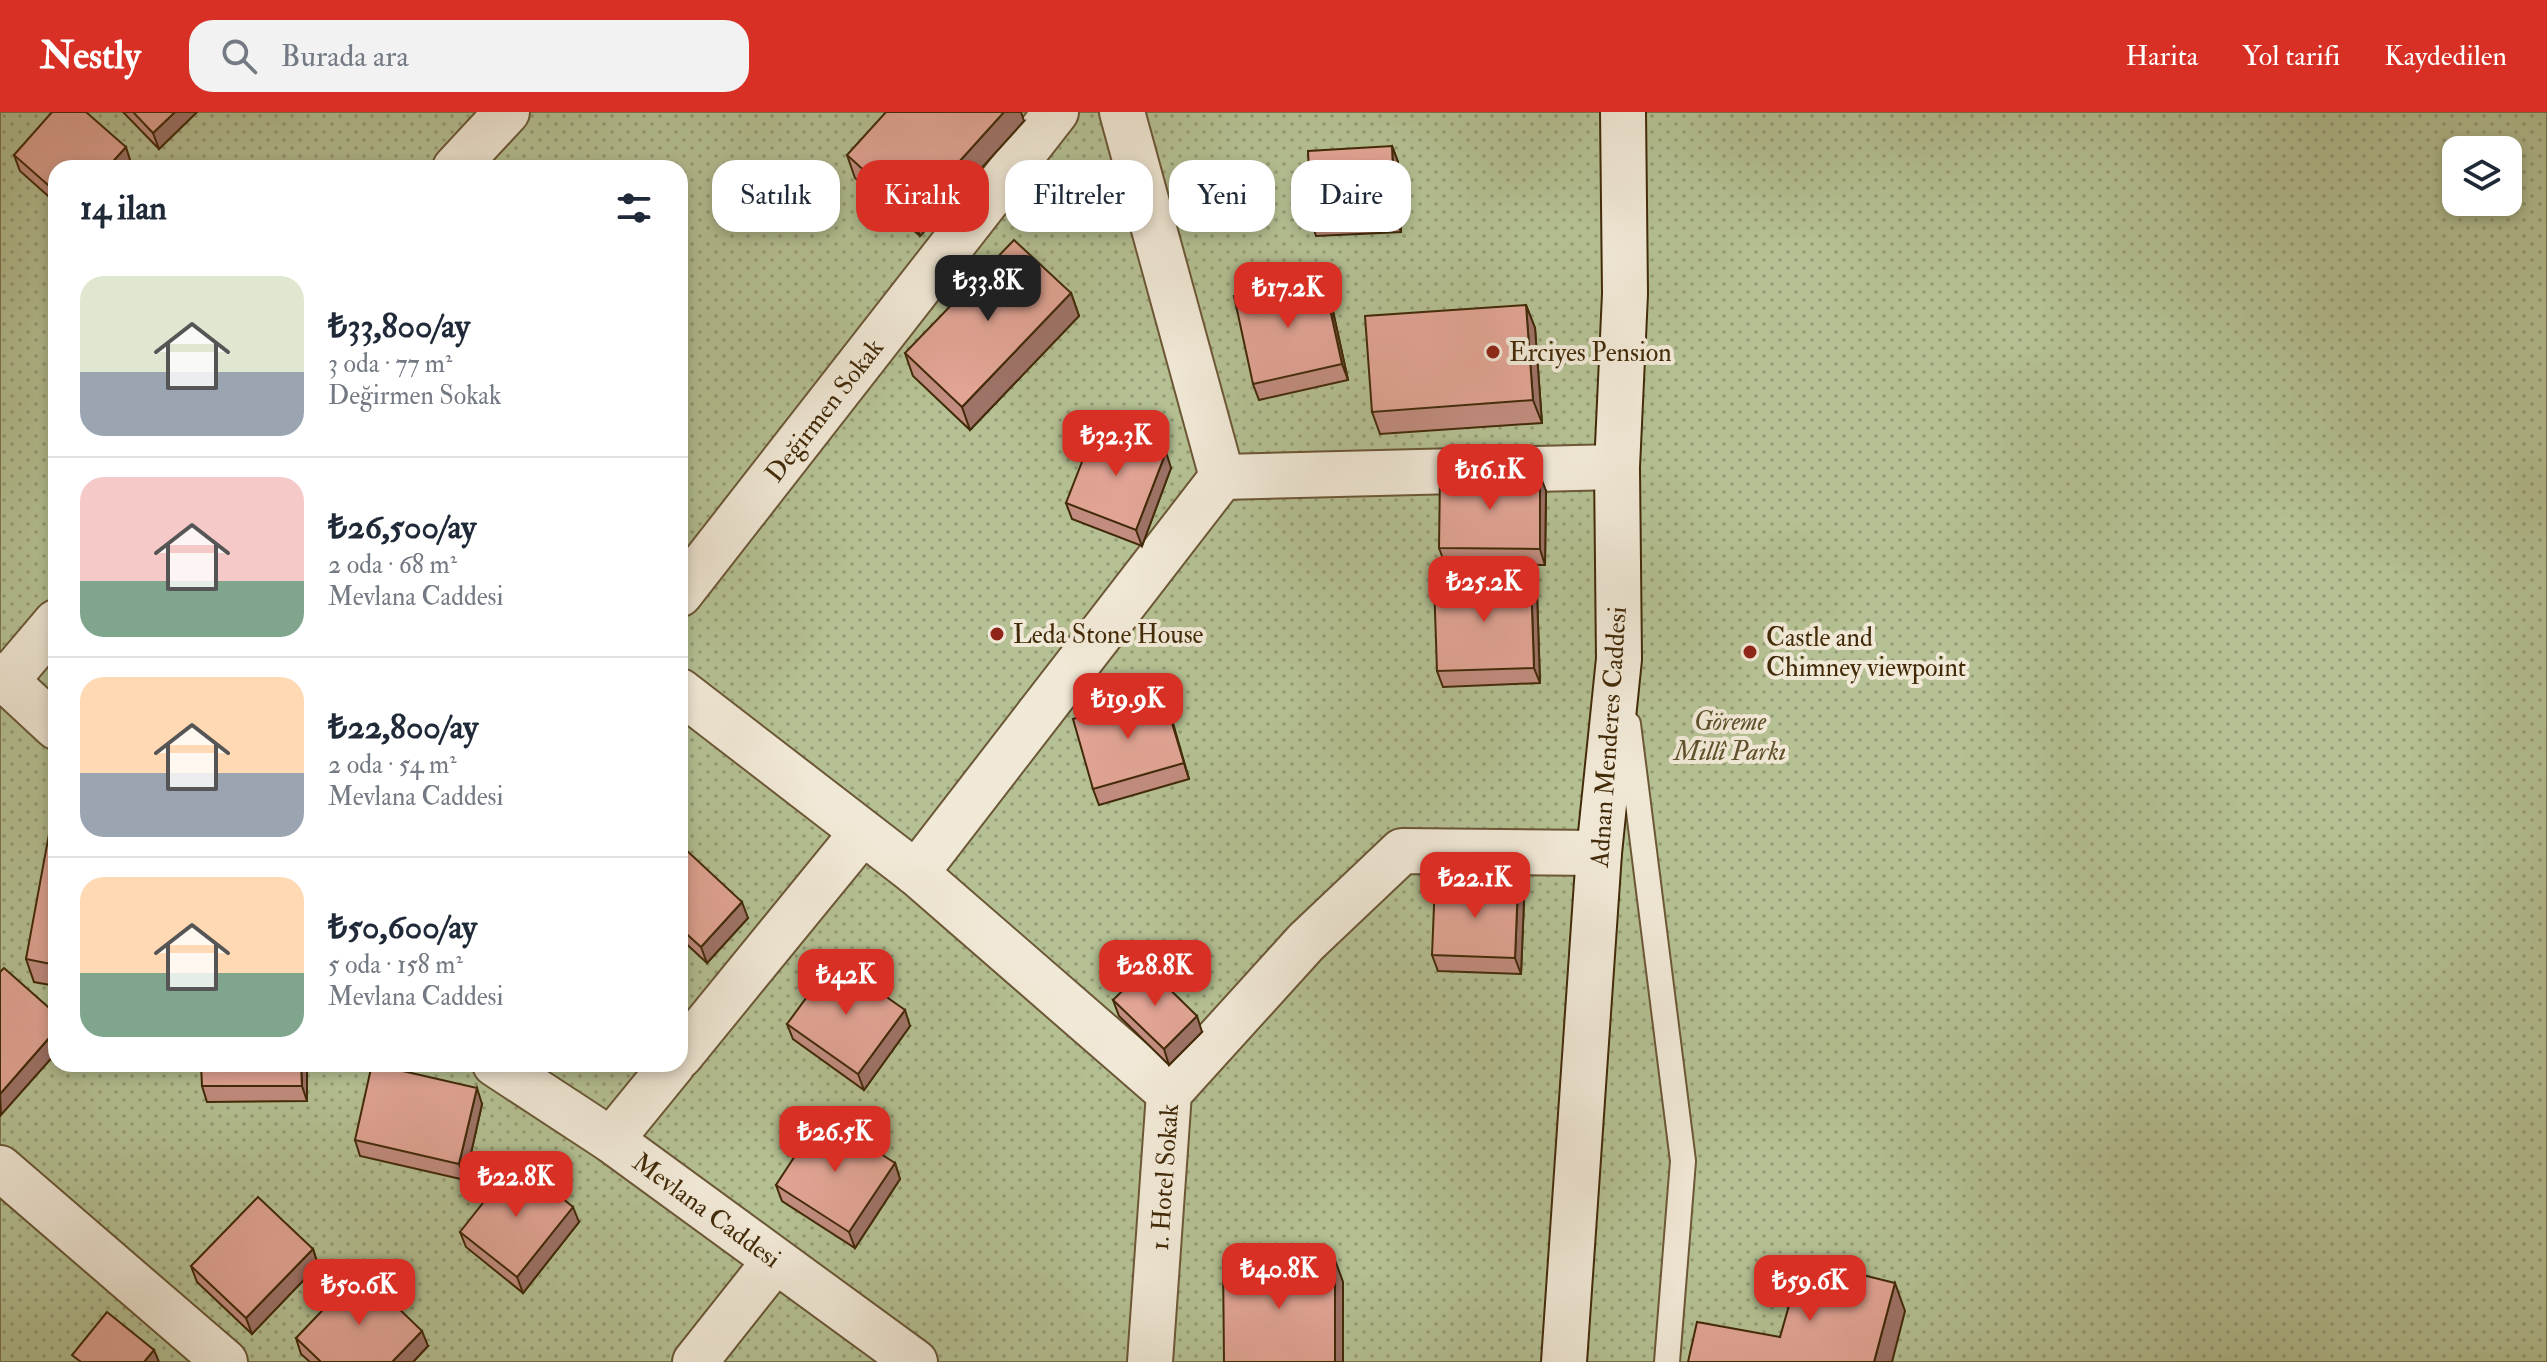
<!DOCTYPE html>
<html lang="tr">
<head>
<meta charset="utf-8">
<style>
  :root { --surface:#fff; --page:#f2f2f3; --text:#1f2937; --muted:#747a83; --line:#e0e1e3; --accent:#d93025 }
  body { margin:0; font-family:"IM FELL Double Pica",serif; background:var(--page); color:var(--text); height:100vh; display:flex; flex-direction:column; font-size:30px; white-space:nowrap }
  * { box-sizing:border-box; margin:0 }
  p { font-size:26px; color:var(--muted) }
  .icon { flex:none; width:44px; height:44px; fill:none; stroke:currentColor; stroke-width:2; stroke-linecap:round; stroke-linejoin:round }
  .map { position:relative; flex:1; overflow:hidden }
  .details { position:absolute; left:48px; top:48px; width:640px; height:912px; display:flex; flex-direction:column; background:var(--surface); border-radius:24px; box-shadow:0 4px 12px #0003 }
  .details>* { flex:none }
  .banner { position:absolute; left:712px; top:48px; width:760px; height:72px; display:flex; gap:16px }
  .buttons { position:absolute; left:2442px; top:24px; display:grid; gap:16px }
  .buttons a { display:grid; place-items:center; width:80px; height:80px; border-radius:16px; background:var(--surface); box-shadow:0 4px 12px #0003; font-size:40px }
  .price { position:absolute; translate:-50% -68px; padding:0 18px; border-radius:16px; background:var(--accent); color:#fff; font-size:26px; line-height:52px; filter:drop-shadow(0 2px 4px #0008) }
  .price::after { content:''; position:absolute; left:50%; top:48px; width:24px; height:18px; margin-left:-12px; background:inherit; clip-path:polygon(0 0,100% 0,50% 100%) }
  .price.current { background:#222; color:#fff }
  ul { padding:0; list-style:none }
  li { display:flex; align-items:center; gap:24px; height:200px; padding:0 32px }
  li+li { border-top:2px solid var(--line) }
  li span { display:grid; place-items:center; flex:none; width:224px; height:160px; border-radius:24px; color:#555 }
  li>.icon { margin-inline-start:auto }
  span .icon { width:96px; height:96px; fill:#fffc; stroke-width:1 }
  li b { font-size:34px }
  h2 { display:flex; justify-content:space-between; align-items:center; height:96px; padding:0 32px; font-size:34px }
  .tag { padding:0 28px; border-radius:24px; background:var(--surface); box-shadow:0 4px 12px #0003; font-size:28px; line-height:72px }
  .tag.current { background:var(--accent); color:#fff }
  header { display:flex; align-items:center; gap:48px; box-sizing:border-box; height:112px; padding:0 40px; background:var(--accent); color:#fff }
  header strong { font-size:38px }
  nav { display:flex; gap:44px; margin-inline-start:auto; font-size:28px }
  .search { width:560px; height:72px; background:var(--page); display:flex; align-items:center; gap:20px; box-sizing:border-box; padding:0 28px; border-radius:24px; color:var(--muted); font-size:30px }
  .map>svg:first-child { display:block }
  .grass { fill:url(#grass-dots); stroke:#7c764e; stroke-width:2; fill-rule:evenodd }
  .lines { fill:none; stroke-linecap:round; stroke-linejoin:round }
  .lane-casing { stroke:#6c5736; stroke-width:28 }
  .street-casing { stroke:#6c5736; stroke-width:48 }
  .secondary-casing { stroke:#422a08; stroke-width:48 }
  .lane { stroke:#f1e9d7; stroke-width:24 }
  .street { stroke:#f1e9d7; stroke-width:44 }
  .secondary { stroke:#f1e9d7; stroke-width:44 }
  .wall { fill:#c28d80; stroke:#422a08; stroke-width:2 }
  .shaded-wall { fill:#9e7368; stroke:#422a08; stroke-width:2 }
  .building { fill:#e1a495; stroke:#422a08; stroke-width:2 }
  .poi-dot { fill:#8f2418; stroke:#f1e9d7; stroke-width:3 }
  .labels { text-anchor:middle; stroke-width:8; stroke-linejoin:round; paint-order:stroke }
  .poi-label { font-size:26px; fill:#422a08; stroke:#f1e9d7; text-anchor:start }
  .street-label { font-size:26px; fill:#422a08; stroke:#f1e9d7 }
  .park-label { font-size:26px; font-style:italic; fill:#5f502b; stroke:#f1e9d7 }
</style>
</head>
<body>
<header>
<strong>Nestly</strong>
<div class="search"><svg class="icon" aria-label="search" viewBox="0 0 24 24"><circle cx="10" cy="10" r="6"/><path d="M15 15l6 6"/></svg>Burada ara</div>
<nav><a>Harita</a><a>Yol tarifi</a><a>Kaydedilen</a></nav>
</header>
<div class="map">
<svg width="2547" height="1250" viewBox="0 0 2547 1250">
  <defs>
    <pattern id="grass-dots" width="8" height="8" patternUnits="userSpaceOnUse" patternTransform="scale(2)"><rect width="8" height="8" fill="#b5c194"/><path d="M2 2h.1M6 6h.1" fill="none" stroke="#959d77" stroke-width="1.8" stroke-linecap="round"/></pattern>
  </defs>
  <rect width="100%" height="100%" fill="#e9ddc2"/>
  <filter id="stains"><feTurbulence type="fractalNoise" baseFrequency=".0025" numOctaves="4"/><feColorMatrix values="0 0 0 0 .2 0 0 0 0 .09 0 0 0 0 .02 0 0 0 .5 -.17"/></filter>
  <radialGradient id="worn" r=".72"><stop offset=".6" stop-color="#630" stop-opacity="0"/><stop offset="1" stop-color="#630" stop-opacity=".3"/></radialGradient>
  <path class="grass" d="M0 0H2547V1250H0ZM2456 38H2508V90H2456ZM56 56H680V952H56Z"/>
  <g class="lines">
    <g class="lane-casing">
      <path id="lane" d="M1628 612 1683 1049 1667 1250"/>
    </g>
    <g class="street-casing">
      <g id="street">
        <path d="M455 56 507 0"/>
        <path d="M1222 365 1617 355"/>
        <path d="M680 482 1056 0"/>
        <path d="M0 563 56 615"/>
        <path d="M6 569 56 510"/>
        <path d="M680 579 916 761 1169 981"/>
        <path d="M916 761 1222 365 1122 0"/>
        <path d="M680 944 862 721"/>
        <path d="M495 952 611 1028 915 1250"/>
        <path d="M611 1028 673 952"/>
        <path d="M0 1056 225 1250"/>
        <path d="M695 1250 775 1149"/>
        <path d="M1150 1250 1169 981 1306 830 1402 739 1599 741"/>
      </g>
    </g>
    <g class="secondary-casing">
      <path id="secondary" d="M1564 1250 1599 741 1619 547 1617 355 1625 182 1623 0"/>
    </g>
    <use href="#lane" class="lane"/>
    <use href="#street" class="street"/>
    <use href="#secondary" class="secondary"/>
  </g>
  <g class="wall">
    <path d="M123 0H197L159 37Z"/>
    <path d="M1024 9 920 124 855 66 847 43Z"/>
    <path d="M1392 34 1398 50 1401 120 1316 124 1311 108Z"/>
    <path d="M14 43 131 51 56 56V91L20 59Z"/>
    <path d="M1071 181 1079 204 970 318 913 264 905 241Z"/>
    <path d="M1329 181 1348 268 1259 288 1253 272Z"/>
    <path d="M1526 193 1535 216 1542 311 1380 322 1372 300Z"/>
    <path d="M1171 356 1142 434 1072 407 1066 391Z"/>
    <path d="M1546 379 1545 453 1445 452 1439 436Z"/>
    <path d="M1537 481 1540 571 1443 575 1437 559Z"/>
    <path d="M1163 581 1189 667 1099 693 1093 677Z"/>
    <path d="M56 724V874L34 870 26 847Z"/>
    <path d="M680 740 748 806 707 851 680 826Z"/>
    <path d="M1524 789 1521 862 1438 859 1432 843Z"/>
    <path d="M1113 888 1202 920 1169 953 1119 904Z"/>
    <path d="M787 912 910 914 864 978 793 927Z"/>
    <path d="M307 952V989L207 990 202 974Z"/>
    <path d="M482 992 465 1068 360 1044 355 1028Z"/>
    <path d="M895 1051 900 1067 855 1136 782 1089 776 1073Z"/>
    <path d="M579 1110 523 1181 466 1135 460 1120Z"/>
    <path d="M313 1137 318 1153 252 1222 197 1170 191 1154Z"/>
    <path d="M296 1226 428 1234 413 1250H310L301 1242Z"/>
  </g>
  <g class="shaded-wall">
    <path d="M175 0H197L159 37 153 21Z"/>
    <path d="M1004 0H1021L1024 9 920 124 912 102Z"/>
    <path d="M1392 34 1398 50 1401 120 1395 105Z"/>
    <path d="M126 35 131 51 127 56H107Z"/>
    <path d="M1323 165 1329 181 1348 268 1342 252Z"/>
    <path d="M1071 181 1079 204 970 318 962 295Z"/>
    <path d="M1526 193 1535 216 1542 311 1533 288Z"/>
    <path d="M1166 340 1171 356 1142 434 1136 418Z"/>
    <path d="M1540 363 1546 379 1545 453 1540 437Z"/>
    <path d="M1531 466 1537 481 1540 571 1534 556Z"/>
    <path d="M1163 581 1169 597 1189 667 1184 651Z"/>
    <path d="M1518 773 1524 789 1521 862 1515 846Z"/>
    <path d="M742 790 748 806 707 851 701 835Z"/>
    <path d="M680 827 686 843 680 850Z"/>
    <path d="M905 898 910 914 864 978 858 962Z"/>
    <path d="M1197 904 1202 920 1169 953 1164 937Z"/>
    <path d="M56 918V941L1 1003 0 982Z"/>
    <path d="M301 952H307V989L302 974Z"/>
    <path d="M477 976 482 992 465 1068 459 1052Z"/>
    <path d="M895 1051 900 1067 855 1136 849 1120Z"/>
    <path d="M573 1095 579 1110 523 1181 517 1165Z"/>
    <path d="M313 1137 318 1153 252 1222 246 1206Z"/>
    <path d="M1335 1148 1343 1170V1250H1335Z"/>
    <path d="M1895 1171 1905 1199 1892 1250H1874Z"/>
    <path d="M422 1219 428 1234 413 1250H392Z"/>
    <path d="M154 1238 159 1250H144Z"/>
  </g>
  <g class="building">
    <path d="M52 0H86L126 35 107 56H56V80L14 43Z"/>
    <path d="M133 0H175L153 21Z"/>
    <path d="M886 0H1004L912 102 847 43Z"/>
    <path d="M1392 34 1395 105 1311 108 1308 39Z"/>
    <path d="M1014 128 1071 181 962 295 905 241Z"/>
    <path d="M1323 165 1342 252 1253 272 1234 184Z"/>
    <path d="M1526 193 1533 288 1372 300 1365 204Z"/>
    <path d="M1096 314 1166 340 1136 418 1066 391Z"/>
    <path d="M1440 362 1540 363V437L1439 436Z"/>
    <path d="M1531 466 1534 556 1437 559 1434 469Z"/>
    <path d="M1163 581 1184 651 1093 677 1073 607Z"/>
    <path d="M49 722 56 724V853L26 847Z"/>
    <path d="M684 736 742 790 701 835 680 816V740Z"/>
    <path d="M1435 770 1518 773 1515 846 1432 843Z"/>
    <path d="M834 848 905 898 858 962 787 912Z"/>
    <path d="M1147 855 1197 904 1164 937 1113 888Z"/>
    <path d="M4 856 56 902V918L0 982V860Z"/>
    <path d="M201 952H301L302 974H202Z"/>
    <path d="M372 952 477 976 459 1052 355 1028Z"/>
    <path d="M821 1004 895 1051 849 1120 776 1073Z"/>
    <path d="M516 1049 573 1095 517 1165 460 1120Z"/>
    <path d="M258 1085 313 1137 246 1206 191 1154Z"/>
    <path d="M1223 1148H1335V1250H1224Z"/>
    <path d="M1802 1148 1895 1171 1874 1250H1688L1697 1210 1780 1225Z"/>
    <path d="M360 1159 422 1219 392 1250H321L296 1226Z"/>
    <path d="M107 1200 154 1238 144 1250H81L72 1243Z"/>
  </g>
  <g class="poi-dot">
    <circle cx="1493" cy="240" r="8"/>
    <circle cx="997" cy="522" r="8"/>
    <circle cx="1750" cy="540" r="8"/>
  </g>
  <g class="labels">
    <g class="poi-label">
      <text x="1509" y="249">Erciyes Pension</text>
      <text x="1013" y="531">Leda Stone House</text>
      <text x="1766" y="534">Castle and<tspan x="1766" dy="30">Chimney viewpoint</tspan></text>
    </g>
    <g class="street-label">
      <text transform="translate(824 298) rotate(-52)" y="9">Değirmen Sokak</text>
      <text transform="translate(1608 625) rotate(-86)" y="9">Adnan Menderes Caddesi</text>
      <text transform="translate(1164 1065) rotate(-86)" y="9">1. Hotel Sokak</text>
      <text transform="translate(707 1098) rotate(36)" y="9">Mevlana Caddesi</text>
    </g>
    <g class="park-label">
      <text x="1730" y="618">Göreme<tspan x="1730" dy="30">Millî Parkı</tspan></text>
    </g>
  </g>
  <rect width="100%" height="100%" filter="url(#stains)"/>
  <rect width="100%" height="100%" fill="url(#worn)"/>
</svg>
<div class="buttons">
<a><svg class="icon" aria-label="layers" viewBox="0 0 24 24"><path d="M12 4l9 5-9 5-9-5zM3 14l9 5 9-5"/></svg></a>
</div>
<b class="price current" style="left:988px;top:211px">₺33.8K</b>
<b class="price" style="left:1288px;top:218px">₺17.2K</b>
<b class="price" style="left:1116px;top:366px">₺32.3K</b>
<b class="price" style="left:1490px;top:400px">₺16.1K</b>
<b class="price" style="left:1484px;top:512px">₺25.2K</b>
<b class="price" style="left:1128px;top:629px">₺19.9K</b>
<b class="price" style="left:1475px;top:808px">₺22.1K</b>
<b class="price" style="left:1155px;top:896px">₺28.8K</b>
<b class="price" style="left:846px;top:905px">₺42K</b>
<b class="price" style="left:835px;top:1062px">₺26.5K</b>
<b class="price" style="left:516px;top:1107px">₺22.8K</b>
<b class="price" style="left:1279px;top:1199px">₺40.8K</b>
<b class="price" style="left:1810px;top:1211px">₺59.6K</b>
<b class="price" style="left:359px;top:1215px">₺50.6K</b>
<div class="banner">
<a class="tag">Satılık</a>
<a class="tag current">Kiralık</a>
<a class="tag">Filtreler</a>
<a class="tag">Yeni</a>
<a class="tag">Daire</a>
</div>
<section class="details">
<h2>14 ilan<svg class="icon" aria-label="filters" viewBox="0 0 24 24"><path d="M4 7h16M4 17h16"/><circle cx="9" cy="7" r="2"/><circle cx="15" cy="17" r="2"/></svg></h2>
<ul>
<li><span style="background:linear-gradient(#dfe7d0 60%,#9aa5b1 0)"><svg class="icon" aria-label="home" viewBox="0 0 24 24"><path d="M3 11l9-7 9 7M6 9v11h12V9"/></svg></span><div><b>₺33,800/ay</b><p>3 oda · 77 m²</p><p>Değirmen Sokak</p></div></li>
<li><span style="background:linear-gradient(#f6c9c9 65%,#7fa58c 0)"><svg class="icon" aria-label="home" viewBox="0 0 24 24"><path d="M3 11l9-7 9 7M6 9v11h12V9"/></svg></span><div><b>₺26,500/ay</b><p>2 oda · 68 m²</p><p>Mevlana Caddesi</p></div></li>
<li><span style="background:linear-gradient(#ffd9b3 60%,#9aa5b1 0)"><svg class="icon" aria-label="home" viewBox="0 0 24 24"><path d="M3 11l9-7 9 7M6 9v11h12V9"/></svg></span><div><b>₺22,800/ay</b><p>2 oda · 54 m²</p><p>Mevlana Caddesi</p></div></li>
<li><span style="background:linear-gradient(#ffd9b3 60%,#7fa58c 0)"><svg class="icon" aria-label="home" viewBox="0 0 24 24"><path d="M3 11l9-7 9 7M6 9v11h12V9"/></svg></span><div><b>₺50,600/ay</b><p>5 oda · 158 m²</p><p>Mevlana Caddesi</p></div></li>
</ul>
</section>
</div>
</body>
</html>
